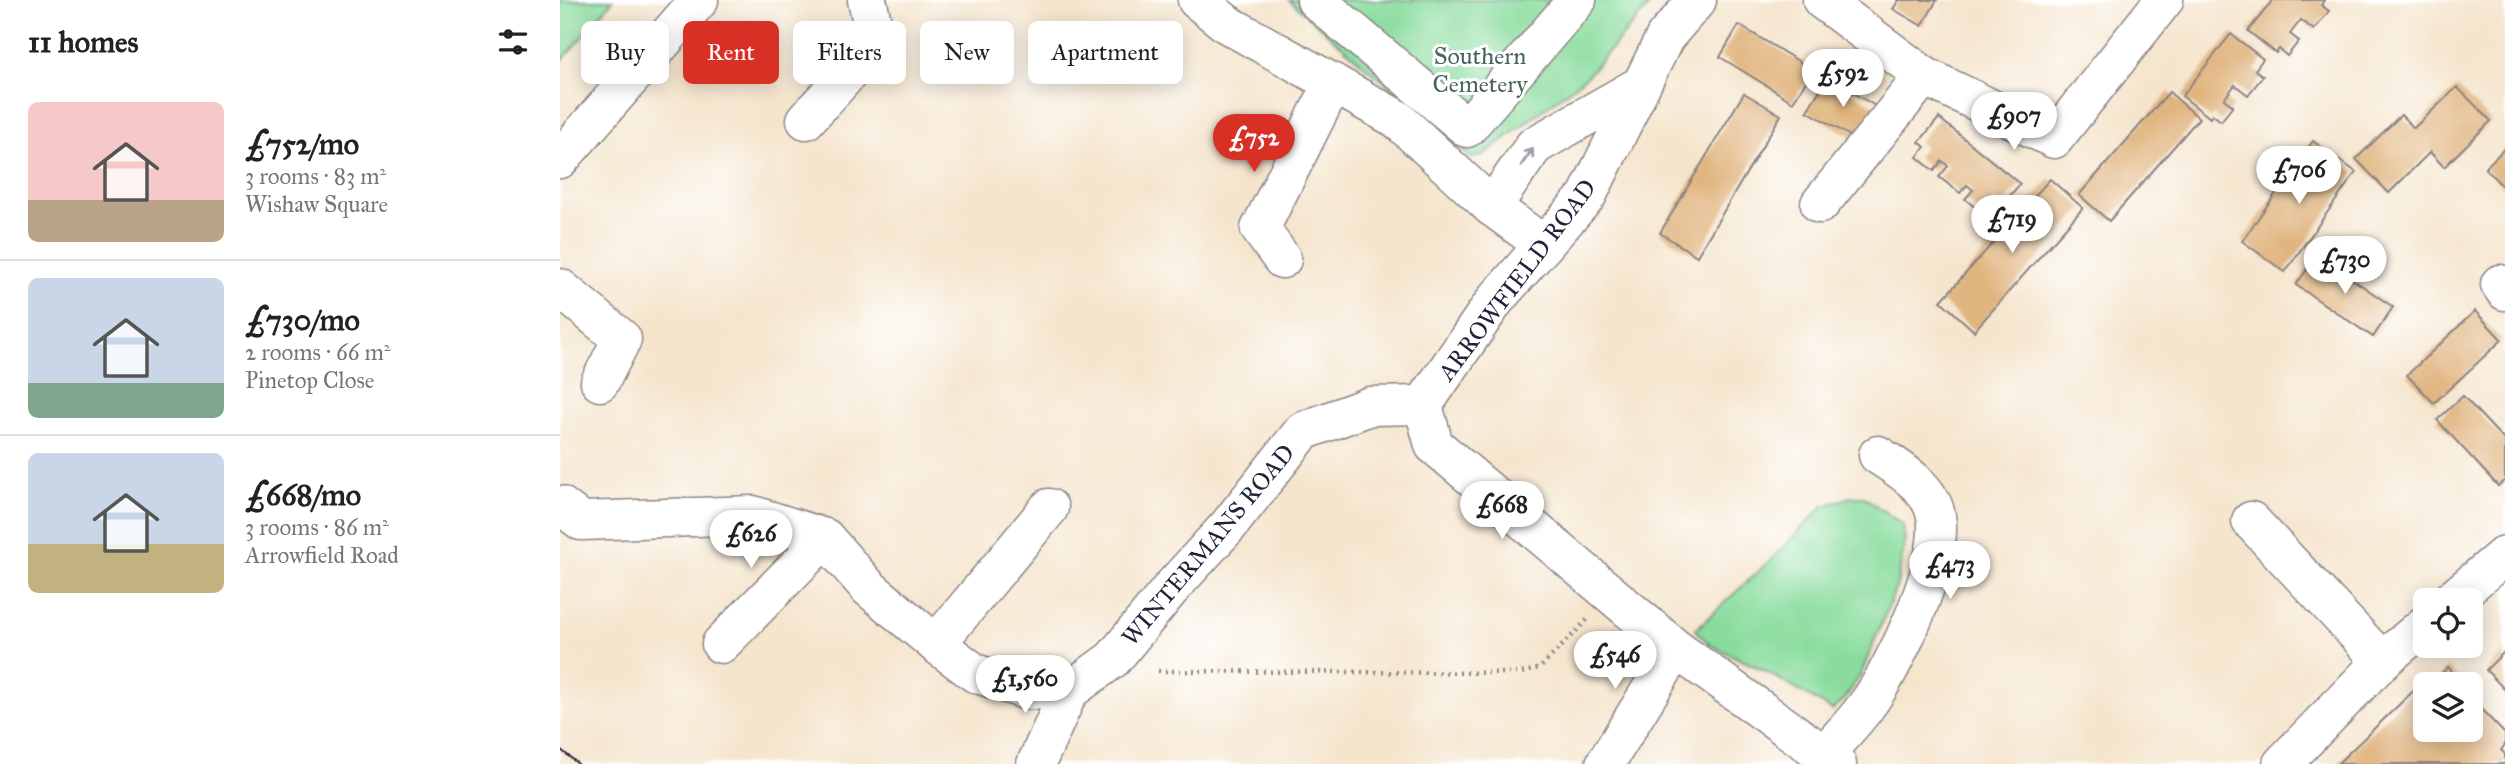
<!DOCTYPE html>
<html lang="en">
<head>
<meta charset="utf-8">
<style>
  :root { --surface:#fff; --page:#f6f6f6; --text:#222; --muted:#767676; --line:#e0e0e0; --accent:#d93025 }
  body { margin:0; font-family:"IM FELL Great Primer",serif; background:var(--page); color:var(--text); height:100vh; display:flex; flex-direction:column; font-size:26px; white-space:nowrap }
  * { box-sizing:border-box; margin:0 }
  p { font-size:23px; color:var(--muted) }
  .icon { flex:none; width:38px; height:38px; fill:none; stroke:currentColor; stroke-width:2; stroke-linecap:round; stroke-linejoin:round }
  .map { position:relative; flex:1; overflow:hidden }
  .sheet { display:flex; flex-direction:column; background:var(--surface); width:560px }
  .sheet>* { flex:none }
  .top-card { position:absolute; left:21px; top:21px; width:665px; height:63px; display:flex; gap:14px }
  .controls { position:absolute; left:1853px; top:588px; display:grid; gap:14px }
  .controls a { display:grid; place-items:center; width:70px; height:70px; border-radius:10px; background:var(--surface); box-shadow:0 4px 18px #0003; font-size:35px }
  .price { position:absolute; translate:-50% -60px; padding:0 16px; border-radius:24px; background:#fff; color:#222; font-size:23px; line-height:46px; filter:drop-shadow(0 2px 4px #0008) }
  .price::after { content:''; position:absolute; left:50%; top:42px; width:21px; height:16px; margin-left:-10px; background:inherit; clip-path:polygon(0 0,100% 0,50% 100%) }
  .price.active { background:var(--accent); color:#fff }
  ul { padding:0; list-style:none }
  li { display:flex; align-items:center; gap:21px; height:175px; padding:0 28px }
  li+li { border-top:2px solid var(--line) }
  li span { display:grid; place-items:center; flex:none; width:196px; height:140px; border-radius:10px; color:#555 }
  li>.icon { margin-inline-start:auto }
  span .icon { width:84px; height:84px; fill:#fffc; stroke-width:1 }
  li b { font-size:30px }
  h2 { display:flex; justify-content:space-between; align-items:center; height:84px; padding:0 28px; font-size:30px }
  .chip { padding:0 24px; border-radius:10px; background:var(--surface); box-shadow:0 4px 18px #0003; font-size:24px; line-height:63px }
  .chip.active { background:var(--accent); color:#fff }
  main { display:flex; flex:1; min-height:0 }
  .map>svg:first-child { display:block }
  .green { fill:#89dc9d; stroke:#567f6c; stroke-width:2 }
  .building { fill:#e1b580 }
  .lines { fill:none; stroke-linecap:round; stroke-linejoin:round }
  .minor-casing { stroke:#8c8484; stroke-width:41 }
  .path { stroke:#8c8484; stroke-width:4.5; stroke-dasharray:2 5; stroke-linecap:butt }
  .minor { stroke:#fff; stroke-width:38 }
  .tram { stroke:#22223b; stroke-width:2 }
  .oneway { stroke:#9c9ca7 }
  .labels { text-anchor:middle; stroke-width:6; stroke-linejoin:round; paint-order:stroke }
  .park-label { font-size:24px; fill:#46635d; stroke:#fff }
  .street-label { font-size:24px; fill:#22223b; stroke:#fff }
</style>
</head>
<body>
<main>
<section class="sheet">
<h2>11 homes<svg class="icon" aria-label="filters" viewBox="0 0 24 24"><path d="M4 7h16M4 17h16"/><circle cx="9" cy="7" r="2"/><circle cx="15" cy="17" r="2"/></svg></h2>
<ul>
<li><span style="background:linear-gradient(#f6c9c9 70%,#b9a48a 0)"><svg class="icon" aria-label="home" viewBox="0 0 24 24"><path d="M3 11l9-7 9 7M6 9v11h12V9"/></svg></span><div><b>£752/mo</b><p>3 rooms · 83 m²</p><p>Wishaw Square</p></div></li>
<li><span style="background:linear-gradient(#c9d6e8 75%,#7fa58c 0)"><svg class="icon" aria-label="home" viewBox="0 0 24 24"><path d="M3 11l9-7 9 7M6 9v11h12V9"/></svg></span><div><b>£730/mo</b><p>2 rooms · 66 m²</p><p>Pinetop Close</p></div></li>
<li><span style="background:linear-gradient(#c9d6e8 65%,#c2b280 0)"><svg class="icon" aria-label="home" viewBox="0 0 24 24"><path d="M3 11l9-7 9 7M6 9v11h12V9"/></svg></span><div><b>£668/mo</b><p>3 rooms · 86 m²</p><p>Arrowfield Road</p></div></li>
</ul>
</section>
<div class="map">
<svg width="1945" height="764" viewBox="0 0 1945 764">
  <rect width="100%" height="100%" fill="#fff"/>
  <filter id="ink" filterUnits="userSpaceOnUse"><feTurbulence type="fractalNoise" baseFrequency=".0143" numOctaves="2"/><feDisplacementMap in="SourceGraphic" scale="14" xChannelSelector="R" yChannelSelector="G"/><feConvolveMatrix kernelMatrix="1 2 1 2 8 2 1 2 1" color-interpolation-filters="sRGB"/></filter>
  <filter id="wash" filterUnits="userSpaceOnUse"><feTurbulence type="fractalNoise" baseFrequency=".00686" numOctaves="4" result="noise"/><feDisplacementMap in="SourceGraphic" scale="28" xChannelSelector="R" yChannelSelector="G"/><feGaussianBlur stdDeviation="1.57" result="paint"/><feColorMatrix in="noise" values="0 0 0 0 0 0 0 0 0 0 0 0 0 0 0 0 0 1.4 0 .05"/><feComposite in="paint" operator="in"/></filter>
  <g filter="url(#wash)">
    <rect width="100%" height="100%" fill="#f5e5cd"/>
    <g class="green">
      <path d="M0 0H53L0 63Z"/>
      <path d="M729 0H1094L1027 76 922 156 911 158Z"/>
      <path d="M1291 497H1304L1343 525 1345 541 1337 585 1301 674 1285 699 1272 710 1203 670 1150 645 1135 630 1218 553 1263 506Z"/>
    </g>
    <g id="blocks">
      <g class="building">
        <path d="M1339 0H1377L1362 26 1333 9Z"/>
        <path d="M1713 0H1764L1761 5 1769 11 1754 30 1741 20 1730 34 1739 41 1727 56 1719 49 1716 53 1688 31Z"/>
        <path d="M1179 25 1253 70 1233 102 1160 57Z"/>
        <path d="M1671 34 1703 59 1695 70 1703 76 1688 95 1675 85 1664 99 1673 106 1661 121 1652 114 1650 118 1622 96Z"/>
        <path d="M1267 78 1319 108 1299 141 1247 111Z"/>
        <path d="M1897 87 1931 121 1884 167 1870 152 1829 193 1796 159 1841 115 1854 128Z"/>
        <path d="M1609 92 1639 118 1549 221 1519 195Z"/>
        <path d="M1184 93 1221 115 1137 256 1100 233Z"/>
        <path d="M1379 118 1460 184 1442 205 1435 200 1423 214 1405 199 1413 190 1407 185 1400 193 1379 177 1388 166 1382 161 1374 171 1357 157 1365 147 1359 142Z"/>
        <path d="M1753 141 1796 172 1725 272 1682 241Z"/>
        <path d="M1945 148V189L1925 168Z"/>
        <path d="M1490 179 1523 208 1414 331 1381 301Z"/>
        <path d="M1757 255 1833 307 1813 337 1736 285Z"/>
        <path d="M1915 311 1942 340 1874 403 1847 375Z"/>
        <path d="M1903 396 1945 441V480L1938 486 1877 420Z"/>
        <path d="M1945 651V690L1926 670Z"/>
        <path d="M1888 667 1904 684H1866V730H1911V691L1916 696 1912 700 1945 734V745L1941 750 1945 754V764H1777L1867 678 1872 683Z"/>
      </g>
    </g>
  </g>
  <g filter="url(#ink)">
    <use href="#blocks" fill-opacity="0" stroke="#8c8484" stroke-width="2"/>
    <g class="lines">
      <g class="minor-casing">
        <g id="minor">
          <path d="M637 0 667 24 837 119 932 207 984 245"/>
          <path d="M756 0 907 128 1017 0"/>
          <path d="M1137 0 1105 37 1027 196 936 299 863 405 874 445 1116 649 1277 764"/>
          <path d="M1262 0 1364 76 1494 139 1604 0"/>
          <path d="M246 120C262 101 305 60 311 38 314 26 310 12 307 0"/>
          <path d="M0 159 139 0"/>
          <path d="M1260 204 1364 76"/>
          <path d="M932 207 974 146 1081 85"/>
          <path d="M722 259 700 229 773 83"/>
          <path d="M1940 284 1945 291"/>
          <path d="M0 288 62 339 40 382"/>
          <path d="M0 505 21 521 193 515 265 538 309 588 376 644 415 673 465 690 509 691 553 659 613 586 669 525 743 431 810 406 863 405"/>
          <path d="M1691 521 1822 661"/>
          <path d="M1892 600 1945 555"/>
          <path d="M161 644 265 538"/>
          <path d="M376 644 489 508"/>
          <path d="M1264 755C1278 738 1294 723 1306 706 1334 669 1385 562 1376 516 1371 488 1340 469 1318 455"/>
          <path d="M476 764 509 691"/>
          <path d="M1045 764 1116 649"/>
          <path d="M1722 764 1822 661 1866 624"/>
        </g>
      </g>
      <path class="path" d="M598 671 961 673 980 668 1028 619"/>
      <use href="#minor" class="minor"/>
      <path class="tram" d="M0 749 18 764"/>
    </g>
    <defs><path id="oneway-shaft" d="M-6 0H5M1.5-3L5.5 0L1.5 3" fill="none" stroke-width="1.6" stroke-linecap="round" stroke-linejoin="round" transform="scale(1.75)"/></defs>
    <use class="oneway" href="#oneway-shaft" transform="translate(967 157) rotate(-55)"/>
  </g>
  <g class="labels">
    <g class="park-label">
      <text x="920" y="64">Southern<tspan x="920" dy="28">Cemetery</tspan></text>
    </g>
    <g class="street-label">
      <text transform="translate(957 280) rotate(-53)" y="8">ARROWFIELD ROAD</text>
      <text transform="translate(648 545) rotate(-50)" y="8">WINTERMANS ROAD</text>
    </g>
  </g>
</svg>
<div class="controls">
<a><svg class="icon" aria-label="locate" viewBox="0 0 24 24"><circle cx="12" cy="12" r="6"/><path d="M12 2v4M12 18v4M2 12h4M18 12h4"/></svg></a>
<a><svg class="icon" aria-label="layers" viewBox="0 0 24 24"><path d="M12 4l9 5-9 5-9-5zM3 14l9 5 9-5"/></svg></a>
</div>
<b class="price" style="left:1283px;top:109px">£592</b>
<b class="price" style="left:1454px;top:152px">£907</b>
<b class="price active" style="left:694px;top:174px">£752</b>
<b class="price" style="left:1739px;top:206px">£706</b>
<b class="price" style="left:1452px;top:255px">£719</b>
<b class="price" style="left:1785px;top:296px">£730</b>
<b class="price" style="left:942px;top:541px">£668</b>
<b class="price" style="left:191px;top:570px">£626</b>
<b class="price" style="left:1390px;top:601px">£473</b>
<b class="price" style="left:1055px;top:691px">£546</b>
<b class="price" style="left:465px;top:715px">£1,560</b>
<div class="top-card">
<a class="chip">Buy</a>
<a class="chip active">Rent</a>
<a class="chip">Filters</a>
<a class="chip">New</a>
<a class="chip">Apartment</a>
</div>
</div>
</main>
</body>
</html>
